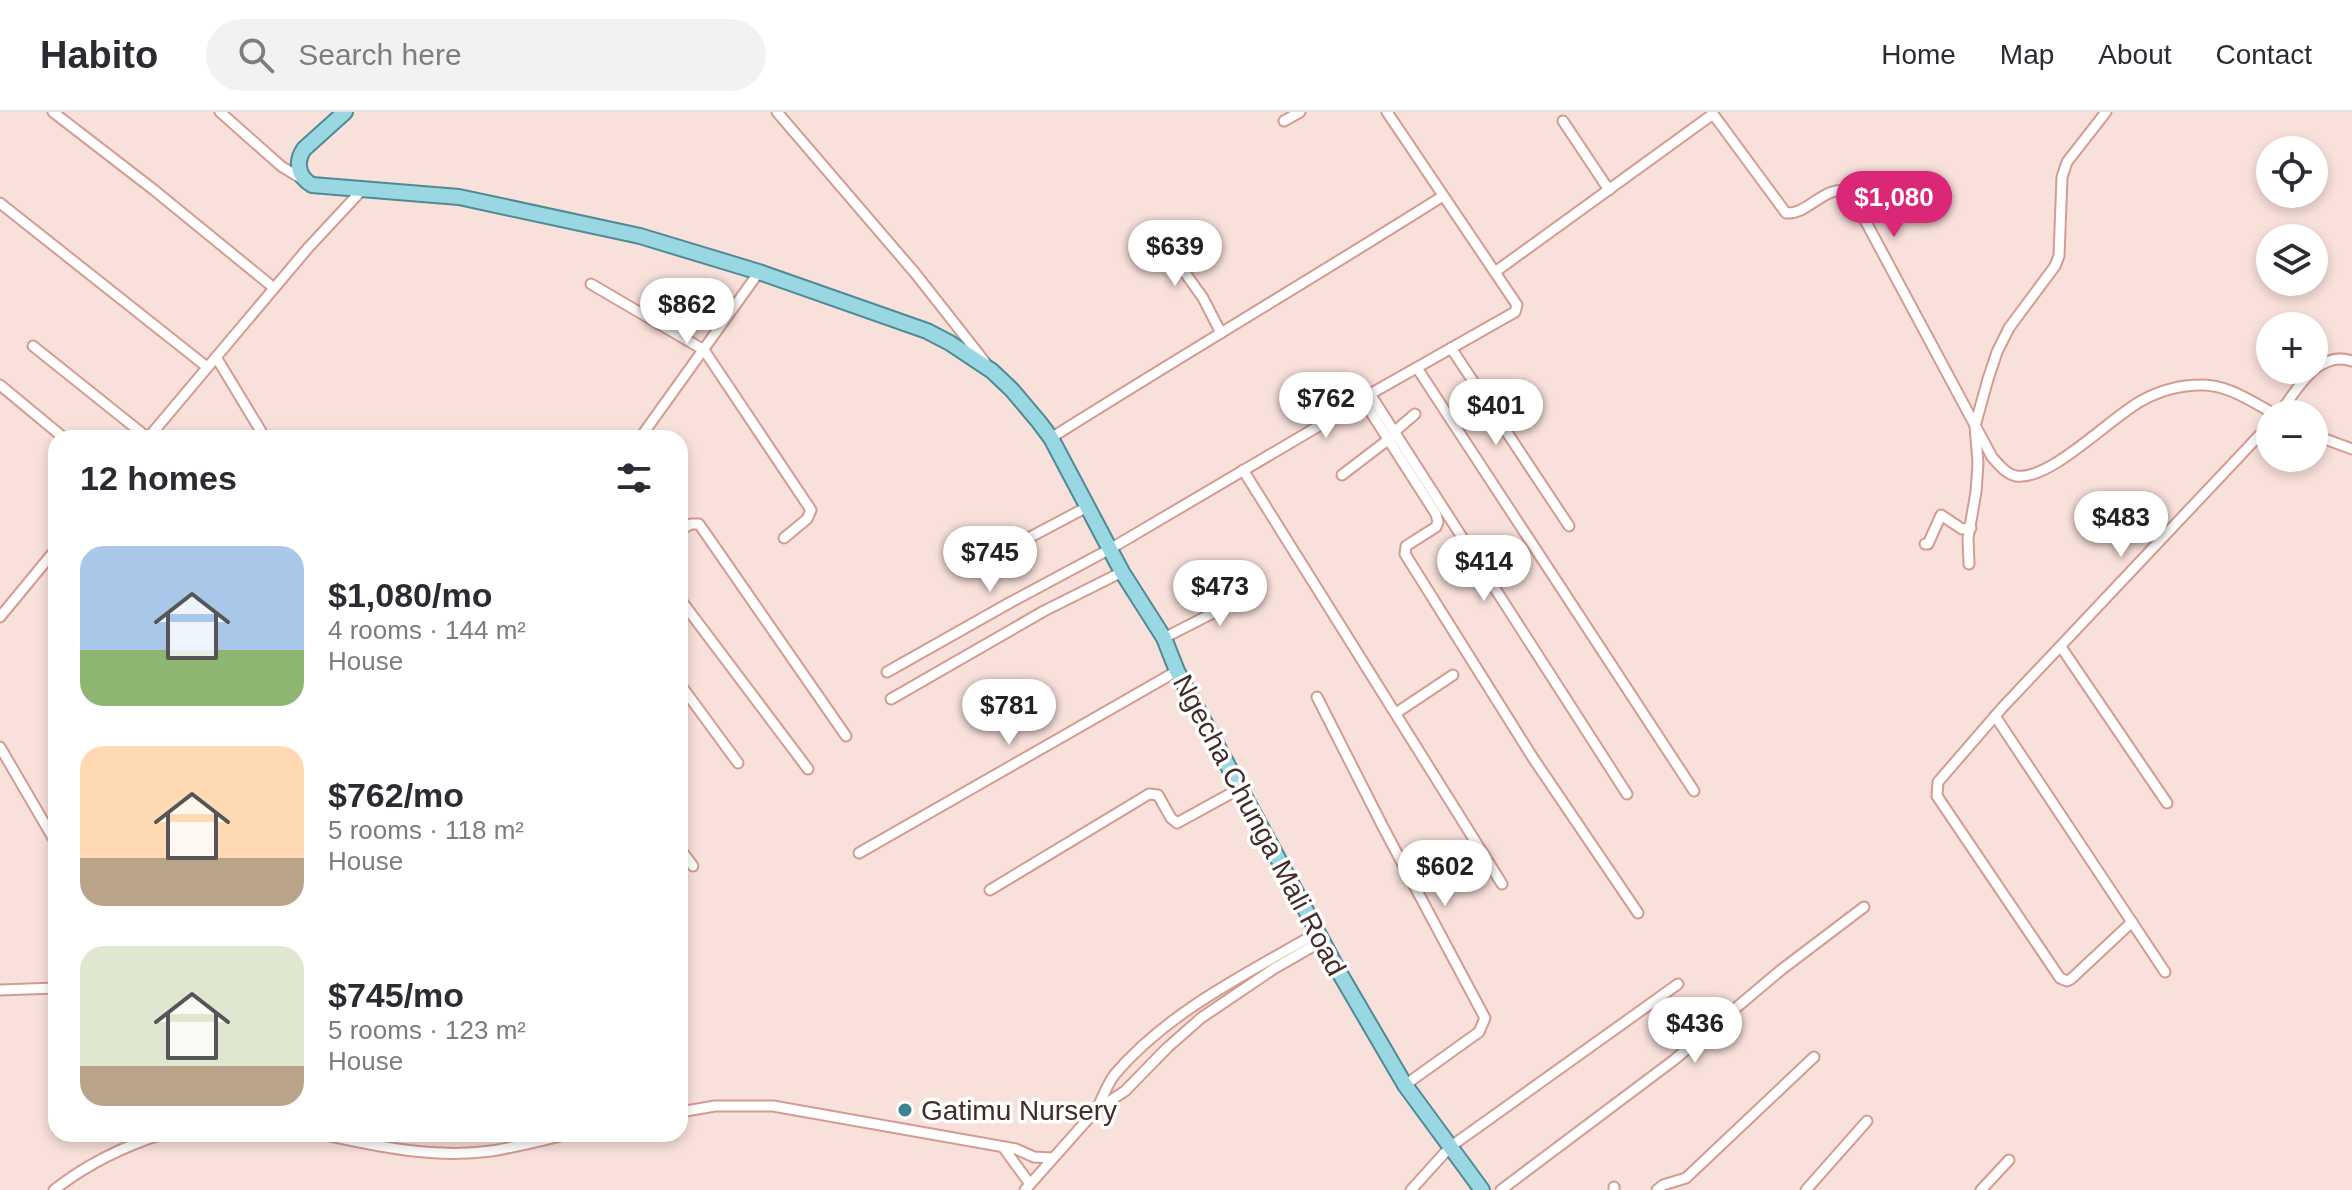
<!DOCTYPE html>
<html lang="en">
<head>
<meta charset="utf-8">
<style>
  :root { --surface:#fff; --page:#f2f2f3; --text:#2b2b33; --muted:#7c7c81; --line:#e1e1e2; --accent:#db2777 }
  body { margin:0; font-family:Arial,sans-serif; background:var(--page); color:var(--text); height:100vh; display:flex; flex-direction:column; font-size:30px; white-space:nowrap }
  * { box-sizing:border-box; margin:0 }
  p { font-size:26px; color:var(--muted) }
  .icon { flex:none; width:44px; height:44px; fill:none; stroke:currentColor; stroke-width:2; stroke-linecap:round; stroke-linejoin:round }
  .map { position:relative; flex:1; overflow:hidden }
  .sheet { position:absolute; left:48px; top:318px; width:640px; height:712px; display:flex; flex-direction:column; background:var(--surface); border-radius:24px; box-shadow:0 4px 12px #0003 }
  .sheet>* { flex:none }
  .buttons { position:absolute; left:2256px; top:24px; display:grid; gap:16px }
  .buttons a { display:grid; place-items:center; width:72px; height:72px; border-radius:50%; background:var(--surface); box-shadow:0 4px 12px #0003; font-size:40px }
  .price { position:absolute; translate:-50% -68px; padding:0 18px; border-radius:28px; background:#fff; color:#222; font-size:26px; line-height:52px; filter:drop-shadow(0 2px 4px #0008) }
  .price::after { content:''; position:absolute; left:50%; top:48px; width:24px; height:18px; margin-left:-12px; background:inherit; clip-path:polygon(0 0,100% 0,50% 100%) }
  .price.current { background:var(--accent); color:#fff }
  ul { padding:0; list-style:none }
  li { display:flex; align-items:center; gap:24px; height:200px; padding:0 32px }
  li span { display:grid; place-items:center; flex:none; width:224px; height:160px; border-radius:24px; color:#555 }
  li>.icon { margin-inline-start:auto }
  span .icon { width:96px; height:96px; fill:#fffc; stroke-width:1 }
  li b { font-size:34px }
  h2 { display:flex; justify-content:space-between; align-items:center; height:96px; padding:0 32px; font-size:34px }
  header { display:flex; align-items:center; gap:48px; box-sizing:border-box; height:112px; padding:0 40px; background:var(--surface); border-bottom:2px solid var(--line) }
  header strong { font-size:38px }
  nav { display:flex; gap:44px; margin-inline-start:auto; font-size:28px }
  .search { width:560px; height:72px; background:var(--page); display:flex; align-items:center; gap:20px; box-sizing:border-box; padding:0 28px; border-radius:44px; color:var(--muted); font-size:30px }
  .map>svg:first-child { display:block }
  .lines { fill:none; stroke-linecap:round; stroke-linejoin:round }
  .street-casing { stroke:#d49c91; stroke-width:13 }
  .primary-casing { stroke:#4f8a95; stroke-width:18 }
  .street { stroke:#fff; stroke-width:9 }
  .primary { stroke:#99d7e3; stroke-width:14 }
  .poi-dot { fill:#3e8490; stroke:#fff; stroke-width:3 }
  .labels { text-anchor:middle; stroke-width:7; stroke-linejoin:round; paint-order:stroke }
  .street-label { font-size:28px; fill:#432c28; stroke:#fff }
  .poi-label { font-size:28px; fill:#432c28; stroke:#fff; text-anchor:start }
</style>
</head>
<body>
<header>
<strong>Habito</strong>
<div class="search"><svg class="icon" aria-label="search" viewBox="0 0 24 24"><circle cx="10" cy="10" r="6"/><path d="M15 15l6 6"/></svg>Search here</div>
<nav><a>Home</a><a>Map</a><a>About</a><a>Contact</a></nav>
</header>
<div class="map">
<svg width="2352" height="1078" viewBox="0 0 2352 1078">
  <rect width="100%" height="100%" fill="#f8e0db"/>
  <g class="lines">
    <g class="street-casing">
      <g id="street">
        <path d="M53 0 154 78 274 176"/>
        <path d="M220 0 281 54 302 67"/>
        <path d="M777 0 915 161 985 250"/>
        <path d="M1284 9 1300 0"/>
        <path d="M1563 9 1609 78"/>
        <path d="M0 91 207 255"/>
        <path d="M1153 116 1203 186 1221 221"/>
        <path d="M1495 160 1713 2 1786 101C1808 103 1824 73 1848 79L1852 84 1992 345C1999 353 2006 362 2016 364 2050 369 2110 306 2141 289 2159 279 2181 273 2201 273 2227 272 2252 290 2275 302"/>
        <path d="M591 172 704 238 811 398 807 407 784 426"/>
        <path d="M33 234 148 326"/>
        <path d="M1451 236 1569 414"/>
        <path d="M216 245 265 326"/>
        <path d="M1417 256 1694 679"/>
        <path d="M0 273 64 326"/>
        <path d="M1370 282 1627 682"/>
        <path d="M1363 288 1436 402 1438 410 1436 415 1406 434 1405 442 1533 646 1638 801"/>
        <path d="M2279 302C2296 279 2318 237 2352 249"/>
        <path d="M1394 320 1415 302"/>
        <path d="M2314 323 2352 337"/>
        <path d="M148 326 308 136 361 79"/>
        <path d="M640 326 759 160"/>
        <path d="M1051 326C1181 244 1313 166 1443 84"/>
        <path d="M1243 358 1502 772"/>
        <path d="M1342 363 1389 327"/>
        <path d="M680 418 691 412H699L846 624"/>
        <path d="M1925 432H1928L1941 403 1962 417 1971 416"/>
        <path d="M1969 452 1968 426 1976 380 1978 351 1975 314 1988 267 1997 240 2009 216 2055 154 2059 144 2062 65 2067 50 2106 0"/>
        <path d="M974 455 1087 395"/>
        <path d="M680 487 808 657"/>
        <path d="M0 505 56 437"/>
        <path d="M1164 526 1260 477"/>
        <path d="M2061 535 2167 691"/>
        <path d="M887 560 1011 490 1110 437 1363 288 1372 281 1515 200 1517 193 1387 0"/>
        <path d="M680 572 738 651"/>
        <path d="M1317 585 1383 715 1485 906 1479 920 1405 973"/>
        <path d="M891 587 1044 499 1122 460"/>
        <path d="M1396 601 1453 563"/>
        <path d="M1995 604 2165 860"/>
        <path d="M0 635 56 731"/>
        <path d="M680 737 693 754"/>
        <path d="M859 741 1177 559"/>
        <path d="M990 778 1149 682 1158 683 1171 706 1177 711 1239 677"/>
        <path d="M2132 810 2071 867 2067 869 2060 866 1937 684 1938 670 2002 596 2270 312"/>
        <path d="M0 878 56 876"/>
        <path d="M1098 995C1103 984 1108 971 1115 962 1169 899 1246 862 1317 821"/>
        <path d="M680 1000 715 994H773L1016 1037 1034 1045 1053 1046"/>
        <path d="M320 1022C375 1034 434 1047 491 1039 517 1035 543 1028 569 1022"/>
        <path d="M1003 1035 1030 1072"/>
        <path d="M1614 1075V1078"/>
        <path d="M54 1078C87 1052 122 1035 162 1022"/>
        <path d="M1025 1078 1096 998 1125 979 1167 936 1201 906 1275 856 1322 829"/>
        <path d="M1411 1078 1450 1035 1678 872"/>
        <path d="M1501 1078 1674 948 1781 858 1864 795"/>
        <path d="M1657 1078 1663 1073 1686 1066 1814 945"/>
        <path d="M1806 1078 1867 1009"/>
        <path d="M1981 1078 2009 1048"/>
      </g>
    </g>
    <g class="primary-casing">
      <path id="primary" d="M345 0 304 37C295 50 298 65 312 73L459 85 640 124 759 160 927 219 950 231 992 259 1012 278 1039 310 1051 326 1122 460 1164 526 1177 559 1339 860 1405 973 1482 1078"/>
    </g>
    <use href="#street" class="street"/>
    <use href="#primary" class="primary"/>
  </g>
  <circle class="poi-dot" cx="905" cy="998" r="8"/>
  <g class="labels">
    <g class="street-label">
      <text transform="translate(1260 713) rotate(62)" y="10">Ngecha Chunga Mali Road</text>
    </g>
    <g class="poi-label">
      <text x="921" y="1008">Gatimu Nursery</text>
    </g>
  </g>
</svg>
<div class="buttons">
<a><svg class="icon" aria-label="locate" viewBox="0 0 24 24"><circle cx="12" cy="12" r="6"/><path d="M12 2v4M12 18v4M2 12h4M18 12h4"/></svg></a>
<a><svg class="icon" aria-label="layers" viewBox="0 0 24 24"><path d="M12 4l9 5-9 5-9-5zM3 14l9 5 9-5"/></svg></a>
<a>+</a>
<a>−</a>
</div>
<b class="price current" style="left:1894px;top:127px">$1,080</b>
<b class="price" style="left:1175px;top:176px">$639</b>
<b class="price" style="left:687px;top:234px">$862</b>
<b class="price" style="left:1326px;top:328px">$762</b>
<b class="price" style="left:1496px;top:335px">$401</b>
<b class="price" style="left:2121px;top:447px">$483</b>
<b class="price" style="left:990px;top:482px">$745</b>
<b class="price" style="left:1484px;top:491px">$414</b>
<b class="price" style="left:1220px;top:516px">$473</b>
<b class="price" style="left:1009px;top:635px">$781</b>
<b class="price" style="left:1445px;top:796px">$602</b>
<b class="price" style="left:1695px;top:953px">$436</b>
<section class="sheet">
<h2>12 homes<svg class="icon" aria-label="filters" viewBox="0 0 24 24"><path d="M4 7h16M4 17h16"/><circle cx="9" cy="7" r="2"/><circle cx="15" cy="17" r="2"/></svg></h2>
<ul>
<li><span style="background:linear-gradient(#a9c7e8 65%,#8fb573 0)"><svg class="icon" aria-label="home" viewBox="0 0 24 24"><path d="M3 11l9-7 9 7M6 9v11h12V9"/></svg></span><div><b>$1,080/mo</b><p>4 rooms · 144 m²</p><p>House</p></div></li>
<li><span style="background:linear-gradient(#ffd9b3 70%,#b9a48a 0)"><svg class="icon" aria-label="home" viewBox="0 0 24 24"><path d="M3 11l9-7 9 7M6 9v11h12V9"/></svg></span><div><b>$762/mo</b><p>5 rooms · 118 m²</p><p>House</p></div></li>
<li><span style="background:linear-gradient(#dfe7d0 75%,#b9a48a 0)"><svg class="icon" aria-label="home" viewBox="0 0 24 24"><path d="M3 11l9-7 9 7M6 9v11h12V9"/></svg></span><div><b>$745/mo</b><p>5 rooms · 123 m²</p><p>House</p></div></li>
</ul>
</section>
</div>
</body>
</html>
